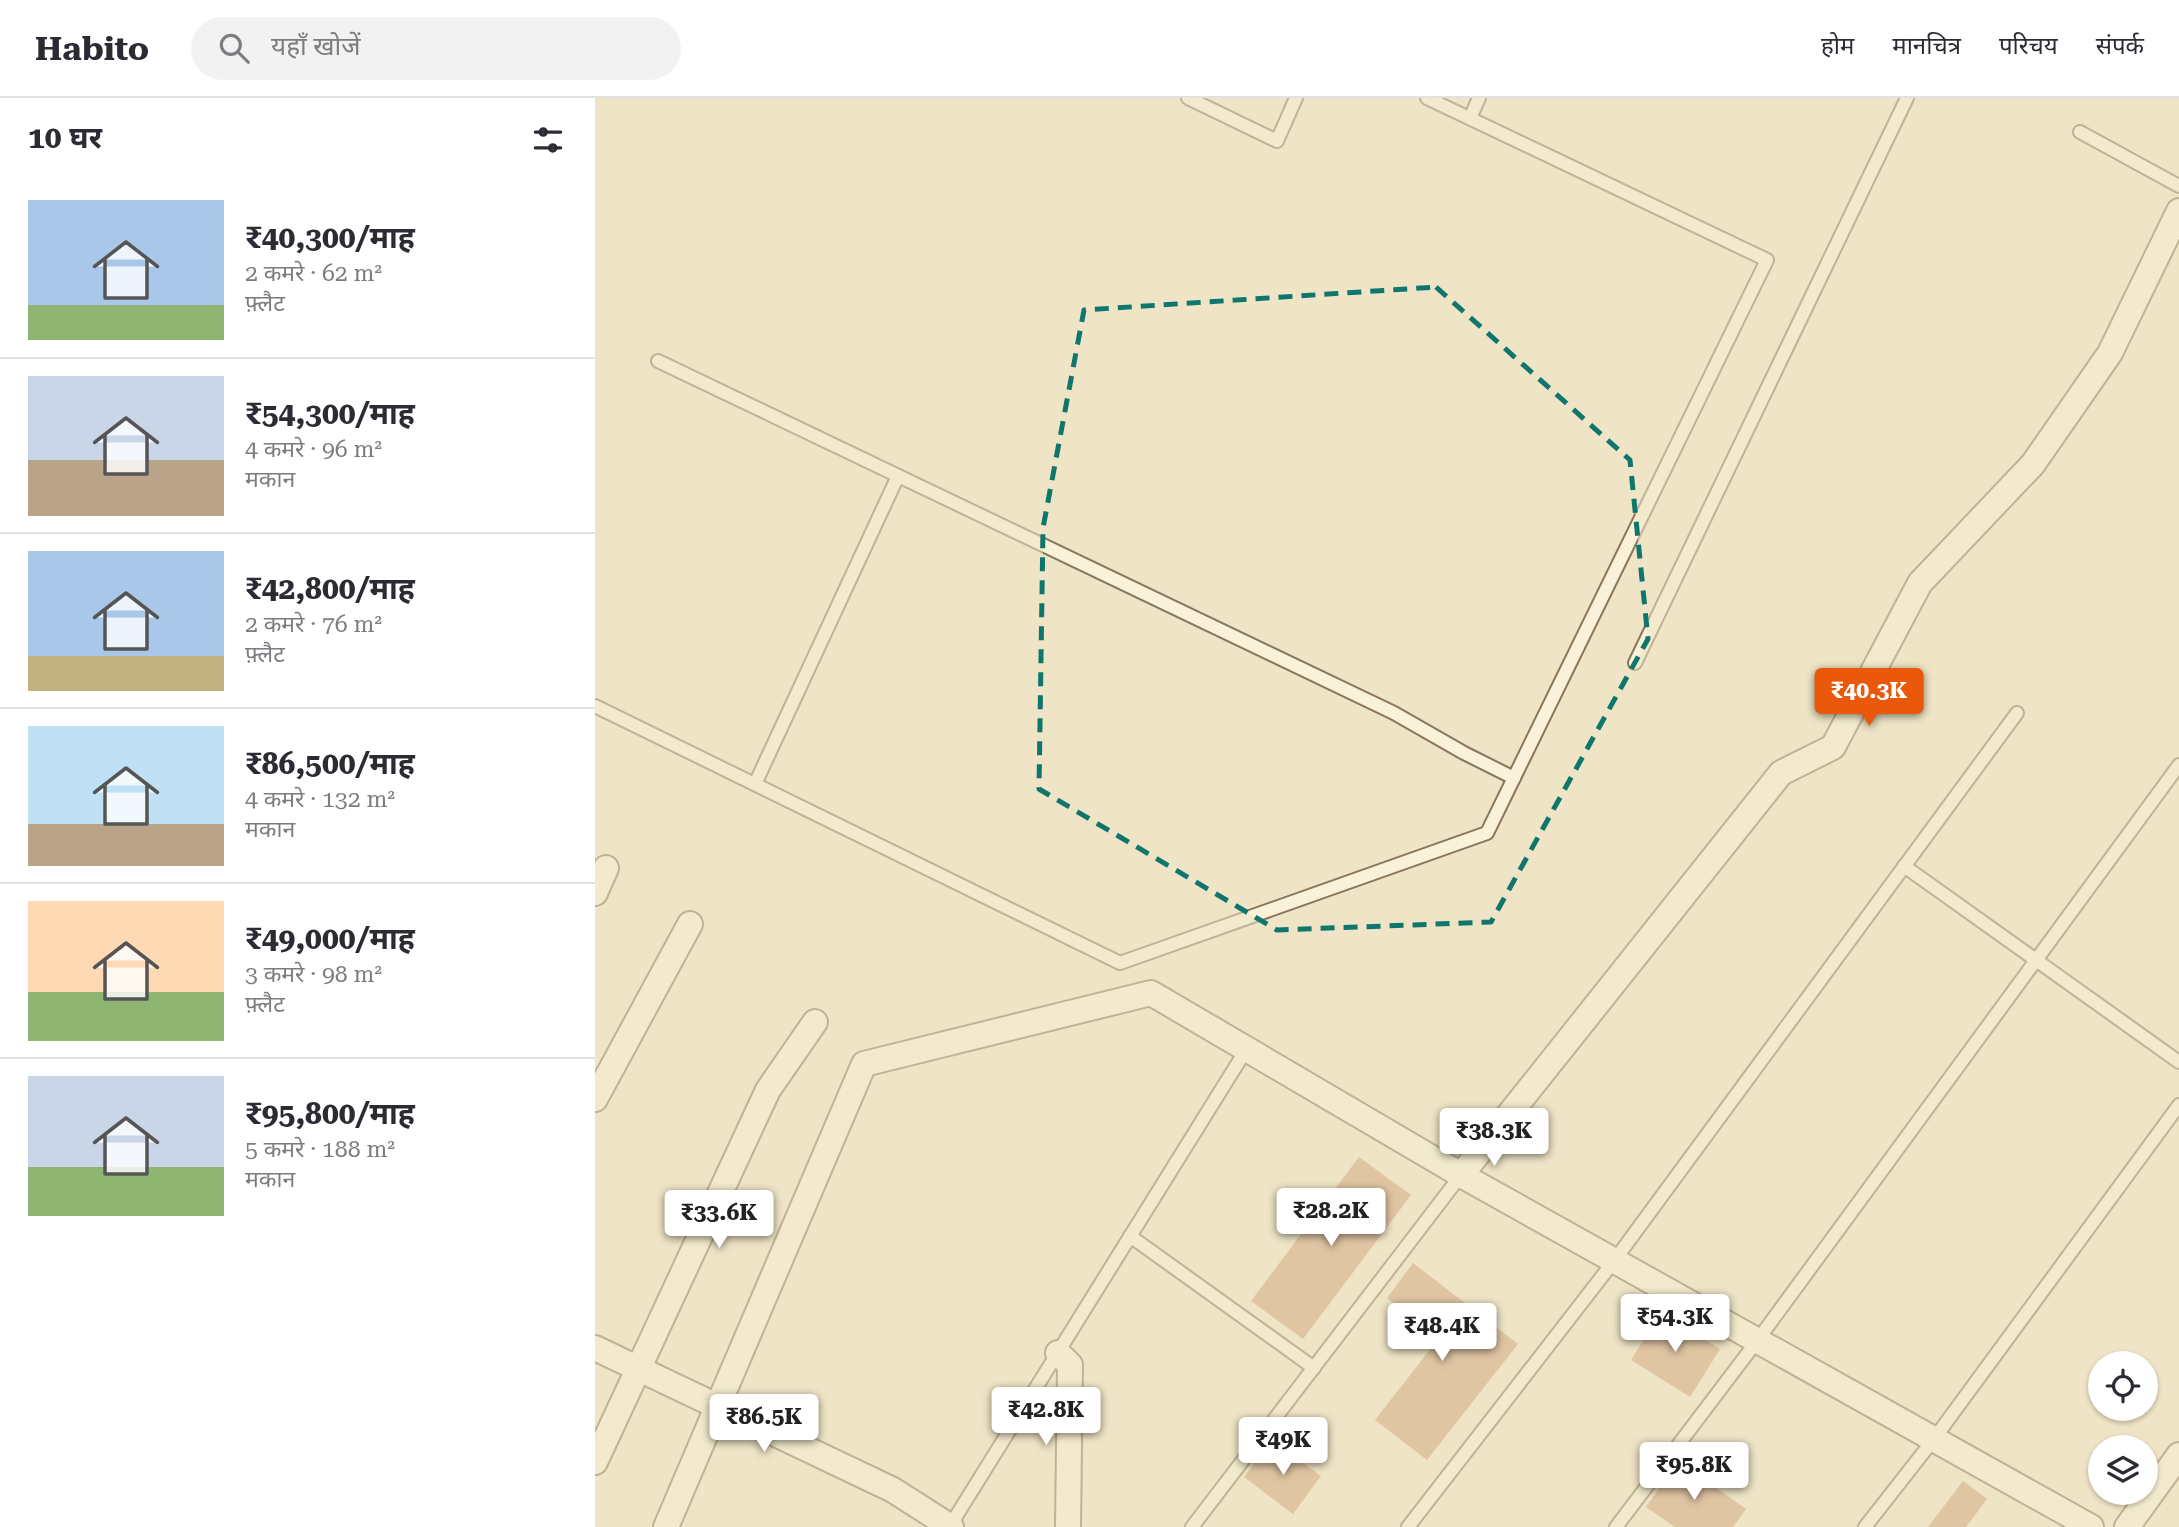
<!DOCTYPE html>
<html lang="hi">
<head>
<meta charset="utf-8">
<style>
  :root { --surface:#fff; --page:#f2f2f3; --text:#2b2b33; --muted:#7c7c81; --line:#e1e1e2; --accent:#ea580c }
  body { margin:0; font-family:"Roboto Serif","Noto Sans Devanagari",serif; background:var(--page); color:var(--text); height:100vh; display:flex; flex-direction:column; font-size:26px; white-space:nowrap }
  * { box-sizing:border-box; margin:0 }
  p { font-size:23px; color:var(--muted) }
  .icon { flex:none; width:38px; height:38px; fill:none; stroke:currentColor; stroke-width:2; stroke-linecap:round; stroke-linejoin:round }
  .map { position:relative; flex:1; overflow:hidden }
  .panel { display:flex; flex-direction:column; background:var(--surface); width:595px }
  .panel>* { flex:none }
  .buttons { position:absolute; left:1493px; top:1253px; display:grid; gap:14px }
  .buttons a { display:grid; place-items:center; width:70px; height:70px; border-radius:50%; background:var(--surface); box-shadow:0 2px 5px #0004; font-size:35px }
  .price { position:absolute; translate:-50% -60px; padding:0 16px; border-radius:7px; background:#fff; color:#222; font-size:23px; line-height:46px; filter:drop-shadow(0 2px 4px #0008) }
  .price::after { content:''; position:absolute; left:50%; top:42px; width:21px; height:16px; margin-left:-10px; background:inherit; clip-path:polygon(0 0,100% 0,50% 100%) }
  .price.current { background:var(--accent); color:#fff }
  ul { padding:0; list-style:none }
  li { display:flex; align-items:center; gap:21px; height:175px; padding:0 28px }
  li+li { border-top:2px solid var(--line) }
  li span { display:grid; place-items:center; flex:none; width:196px; height:140px; border-radius:0px; color:#555 }
  li>.icon { margin-inline-start:auto }
  span .icon { width:84px; height:84px; fill:#fffc; stroke-width:1 }
  li b { font-size:30px }
  h2 { display:flex; justify-content:space-between; align-items:center; height:84px; padding:0 28px; font-size:30px }
  header { display:flex; align-items:center; gap:42px; box-sizing:border-box; height:98px; padding:0 35px; background:var(--surface); border-bottom:2px solid var(--line) }
  header strong { font-size:33px }
  nav { display:flex; gap:38px; margin-inline-start:auto; font-size:24px }
  .search { width:490px; height:63px; background:var(--page); display:flex; align-items:center; gap:18px; box-sizing:border-box; padding:0 24px; border-radius:38px; color:var(--muted); font-size:26px }
  main { display:flex; flex:1; min-height:0 }
  .map>svg:first-child { display:block }
  .building { fill:#cea07a }
  .lines { fill:none; stroke-linecap:round; stroke-linejoin:round }
  .service-casing { stroke:#8a765a; stroke-width:16 }
  .minor-casing { stroke:#8a765a; stroke-width:28 }
  .service { stroke:#f9f1d8; stroke-width:12 }
  .minor { stroke:#f9f1d8; stroke-width:24 }
  .marked { fill:none; stroke:#0f766e; stroke-width:5; stroke-dasharray:14 9; stroke-linejoin:round }
</style>
</head>
<body>
<header>
<strong>Habito</strong>
<div class="search"><svg class="icon" aria-label="search" viewBox="0 0 24 24"><circle cx="10" cy="10" r="6"/><path d="M15 15l6 6"/></svg>यहाँ खोजें</div>
<nav><a>होम</a><a>मानचित्र</a><a>परिचय</a><a>संपर्क</a></nav>
</header>
<main>
<section class="panel">
<h2>10 घर<svg class="icon" aria-label="filters" viewBox="0 0 24 24"><path d="M4 7h16M4 17h16"/><circle cx="9" cy="7" r="2"/><circle cx="15" cy="17" r="2"/></svg></h2>
<ul>
<li><span style="background:linear-gradient(#a9c7e8 75%,#8fb573 0)"><svg class="icon" aria-label="home" viewBox="0 0 24 24"><path d="M3 11l9-7 9 7M6 9v11h12V9"/></svg></span><div><b>₹40,300/माह</b><p>2 कमरे · 62 m²</p><p>फ़्लैट</p></div></li>
<li><span style="background:linear-gradient(#c9d6e8 60%,#b9a48a 0)"><svg class="icon" aria-label="home" viewBox="0 0 24 24"><path d="M3 11l9-7 9 7M6 9v11h12V9"/></svg></span><div><b>₹54,300/माह</b><p>4 कमरे · 96 m²</p><p>मकान</p></div></li>
<li><span style="background:linear-gradient(#a9c7e8 75%,#c2b280 0)"><svg class="icon" aria-label="home" viewBox="0 0 24 24"><path d="M3 11l9-7 9 7M6 9v11h12V9"/></svg></span><div><b>₹42,800/माह</b><p>2 कमरे · 76 m²</p><p>फ़्लैट</p></div></li>
<li><span style="background:linear-gradient(#bfe0f5 70%,#b9a48a 0)"><svg class="icon" aria-label="home" viewBox="0 0 24 24"><path d="M3 11l9-7 9 7M6 9v11h12V9"/></svg></span><div><b>₹86,500/माह</b><p>4 कमरे · 132 m²</p><p>मकान</p></div></li>
<li><span style="background:linear-gradient(#ffd9b3 65%,#8fb573 0)"><svg class="icon" aria-label="home" viewBox="0 0 24 24"><path d="M3 11l9-7 9 7M6 9v11h12V9"/></svg></span><div><b>₹49,000/माह</b><p>3 कमरे · 98 m²</p><p>फ़्लैट</p></div></li>
<li><span style="background:linear-gradient(#c9d6e8 65%,#8fb573 0)"><svg class="icon" aria-label="home" viewBox="0 0 24 24"><path d="M3 11l9-7 9 7M6 9v11h12V9"/></svg></span><div><b>₹95,800/माह</b><p>5 कमरे · 188 m²</p><p>मकान</p></div></li>
</ul>
</section>
<div class="map">
<svg width="1584" height="1429" viewBox="0 0 1584 1429">
  <rect width="100%" height="100%" fill="#efe4c5"/>
  <g class="building">
    <path d="M764 1059 816 1097 708 1241 656 1203Z"/>
    <path d="M818 1165 923 1246 832 1362 780 1322 844 1240 792 1200Z"/>
    <path d="M1066 1214 1125 1251 1095 1299 1036 1262Z"/>
    <path d="M677 1342 726 1378 698 1416 649 1379Z"/>
    <path d="M1083 1363 1151 1411 1138 1429H1080L1051 1409Z"/>
    <path d="M1368 1383 1392 1401 1371 1429H1333Z"/>
  </g>
  <g class="lines">
    <g class="service-casing">
      <g id="service">
        <path d="M593 0 682 43 701 0"/>
        <path d="M875 20 884 0"/>
        <path d="M1485 34 1584 88"/>
        <path d="M63 263 799 615 869 655 919 680"/>
        <path d="M1040 565 1312 0"/>
        <path d="M0 608 525 865 892 735 1172 162 832 0"/>
        <path d="M160 686 303 378"/>
        <path d="M1309 768 1584 964"/>
        <path d="M535 1138 719 1270"/>
        <path d="M355 1428 651 952"/>
        <path d="M597 1429 866 1077"/>
        <path d="M813 1429 1019 1163 1422 615"/>
        <path d="M1021 1429 1162 1243 1584 667"/>
        <path d="M1270 1429 1339 1341 1584 1007"/>
      </g>
    </g>
    <g class="minor-casing">
      <g id="minor">
        <path d="M0 795 11 770"/>
        <path d="M0 1001 95 826"/>
        <path d="M866 1077 1186 675 1238 649 1325 485 1438 366 1515 255 1584 113"/>
        <path d="M0 1250 298 1392 356 1429"/>
        <path d="M463 1255 475 1267 473 1429"/>
        <path d="M0 1364 173 992 220 924"/>
        <path d="M71 1429 269 966 556 895 866 1077 1496 1429"/>
        <path d="M1532 1429 1584 1357"/>
      </g>
    </g>
    <use href="#service" class="service"/>
    <use href="#minor" class="minor"/>
  </g>
  <path d="M0 0H1584V1429H0ZM841 189 1035 362 1053 541 896 824 682 832 444 691 448 430 489 212Z" fill="#efe4c5" fill-opacity=".55" fill-rule="evenodd"/>
  <path class="marked" d="M841 189 1035 362 1053 541 896 824 682 832 444 691 448 430 489 212Z"/>
</svg>
<div class="buttons">
<a><svg class="icon" aria-label="locate" viewBox="0 0 24 24"><circle cx="12" cy="12" r="6"/><path d="M12 2v4M12 18v4M2 12h4M18 12h4"/></svg></a>
<a><svg class="icon" aria-label="layers" viewBox="0 0 24 24"><path d="M12 4l9 5-9 5-9-5zM3 14l9 5 9-5"/></svg></a>
</div>
<b class="price current" style="left:1274px;top:630px">₹40.3K</b>
<b class="price" style="left:899px;top:1070px">₹38.3K</b>
<b class="price" style="left:736px;top:1150px">₹28.2K</b>
<b class="price" style="left:124px;top:1152px">₹33.6K</b>
<b class="price" style="left:1080px;top:1256px">₹54.3K</b>
<b class="price" style="left:847px;top:1265px">₹48.4K</b>
<b class="price" style="left:451px;top:1349px">₹42.8K</b>
<b class="price" style="left:169px;top:1356px">₹86.5K</b>
<b class="price" style="left:688px;top:1379px">₹49K</b>
<b class="price" style="left:1099px;top:1404px">₹95.8K</b>
</div>
</main>
</body>
</html>
